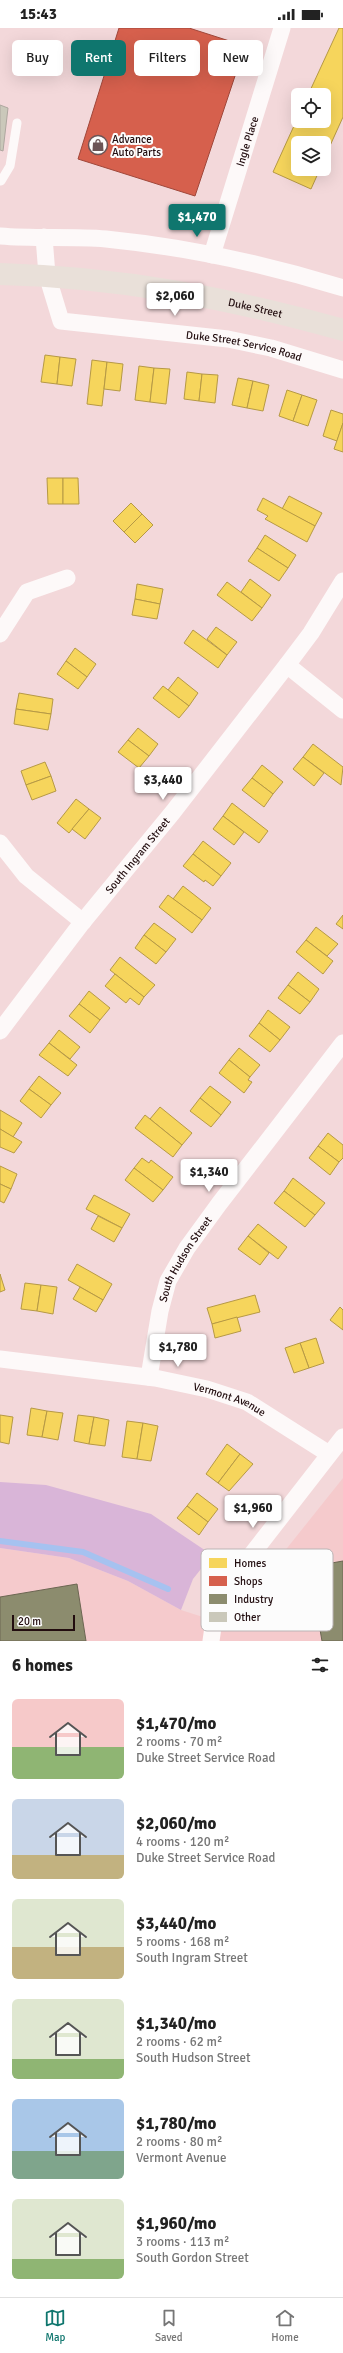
<!DOCTYPE html>
<html lang="en">
<head>
<meta charset="utf-8">
<style>
  :root { --surface:#fff; --page:#f6f6f6; --text:#222; --muted:#767676; --line:#e0e0e0; --accent:#0f766e }
  body { margin:0; font-family:Signika,sans-serif; background:var(--page); color:var(--text); height:100vh; display:flex; flex-direction:column; font-size:15px; white-space:nowrap }
  * { box-sizing:border-box; margin:0 }
  p { font-size:13px; color:var(--muted) }
  .icon { flex:none; width:22px; height:22px; fill:none; stroke:currentColor; stroke-width:2; stroke-linecap:round; stroke-linejoin:round }
  .map { position:relative; height:1613px; overflow:hidden }
  .side { display:flex; flex-direction:column; background:var(--surface); flex:1 }
  .side>* { flex:none }
  .top-card { position:absolute; left:12px; top:12px; width:319px; height:36px; display:flex; gap:8px }
  .controls { position:absolute; left:291px; top:60px; display:grid; gap:8px }
  .controls a { display:grid; place-items:center; width:40px; height:40px; border-radius:6px; background:var(--surface); box-shadow:0 4px 16px #0002; font-size:20px }
  .scale { position:absolute; left:12px; bottom:10px; width:63px; box-sizing:border-box; padding-left:4px; border:2px solid #220d0f; border-top:0; font-size:11px; line-height:14px; white-space:nowrap; color:#220d0f; -webkit-text-stroke:3px #fcfcfc; paint-order:stroke }
  .price { position:absolute; translate:-50% -34px; padding:0 9px; border-radius:4px; background:#fff; color:#222; font-size:13px; line-height:26px; filter:drop-shadow(0 1px 2px #0008) }
  .price::after { content:''; position:absolute; left:50%; top:24px; width:12px; height:9px; margin-left:-6px; background:inherit; clip-path:polygon(0 0,100% 0,50% 100%) }
  .price.active { background:var(--accent); color:#fff }
  ul { padding:0; list-style:none }
  li { display:flex; align-items:center; gap:12px; height:100px; padding:0 12px }
  li span { display:grid; place-items:center; flex:none; width:112px; height:80px; border-radius:6px; color:#555 }
  li>.icon { margin-inline-start:auto }
  span .icon { width:48px; height:48px; fill:#fffc; stroke-width:1 }
  li b { font-size:17px }
  h2 { display:flex; justify-content:space-between; align-items:center; height:48px; padding:0 12px; font-size:17px }
  .pill { padding:0 14px; border-radius:6px; background:var(--surface); box-shadow:0 4px 16px #0002; font-size:14px; line-height:36px }
  .pill.active { background:var(--accent); color:#fff }
  .status { display:flex; justify-content:space-between; align-items:center; height:28px; padding:0 20px; background:var(--surface); direction:ltr }
  .status svg { height:11px; fill:currentColor }
  .tabs { display:flex; justify-content:space-around; align-items:center; height:56px; border-top:1px solid var(--line); background:var(--surface); font-size:11px; color:var(--muted) }
  .tabs a { display:grid; justify-items:center; gap:2px }
  .tabs .active { color:var(--accent) }
  .map>svg:first-child { display:block }
  .built { fill:#f5cacc }
  .green { fill:#d9b5d8 }
  .homes { fill:#f6d55c; stroke:#b69945 }
  .shops { fill:#d6604d; stroke:#a0473a }
  .industry { fill:#8c8c6e; stroke:#6c6652 }
  .lines { fill:none; stroke-linecap:round; stroke-linejoin:round }
  .stream { stroke:#a6c2f0; stroke-width:6 }
  .building { fill:#cac8ba; stroke:#aea79f }
  .lane { stroke:#fdf9f9; stroke-width:9 }
  .street { stroke:#fdf9f9; stroke-width:17 }
  .primary { stroke:#e9e0d9; stroke-width:22 }
  .labels { text-anchor:middle; stroke-width:4; stroke-linejoin:round; paint-order:stroke }
  .poi-label { font-size:11px; fill:#220d0f; stroke:#fcfcfc; text-anchor:start }
  .street-label { font-size:11px; fill:#220d0f; stroke:#fcfcfc }
  .key { fill:#fcfcfc; stroke:#bbb4b5; stroke-width:1 }
  .key-label { font-size:11px; fill:#220d0f }
</style>
</head>
<body>
<div class="status"><b>15:43</b><svg viewBox="0 0 49 12"><path d="M0 12V9h3v3zM5 12V6h3v6zM10 12V3h3v9zM15 12V0h3v12zM26 1h20v11H26zM47 4h2v5h-2z"/></svg></div>
<div class="map">
<svg width="343" height="1613" viewBox="0 0 343 1613">
  <rect width="100%" height="100%" fill="#f3d8da"/>
  <path class="built" d="M343 1450V1613H0V1520L69 1530 128 1553 181 1582 234 1599 240 1579Z"/>
  <path class="green" d="M0 1454 46 1457 151 1486 212 1527 193 1551 181 1582 128 1553 69 1530 0 1520Z"/>
  <g class="homes">
    <path d="M339 0H343V89L324 131V115H298V141H320L311 161 273 144 298 89V93H324V67H308Z"/>
    <path d="M45 327 60 329 57 356 41 354Z"/>
    <path d="M60 329 76 331 72 358 57 356Z"/>
    <path d="M92 332 107 334 102 378 87 376Z"/>
    <path d="M107 334 123 336 120 363 104 361Z"/>
    <path d="M139 338 154 340 150 374 135 372Z"/>
    <path d="M154 340 170 341 166 376 150 374Z"/>
    <path d="M187 344 202 346 199 373 184 371Z"/>
    <path d="M202 346 218 347 215 375 199 373Z"/>
    <path d="M238 350 253 353 247 380 232 377Z"/>
    <path d="M253 353 269 357 263 383 247 380Z"/>
    <path d="M287 362 302 367 293 393 279 388Z"/>
    <path d="M302 367 317 372 308 398 293 393Z"/>
    <path d="M331 382 343 386V395L337 413 323 408Z"/>
    <path d="M343 395V424L334 421Z"/>
    <path d="M47 450H63V476H48Z"/>
    <path d="M63 450H78L79 476H63Z"/>
    <path d="M289 468 322 485 315 498 282 481Z"/>
    <path d="M263 470 315 498 307 514 265 491 268 488 257 482Z"/>
    <path d="M131 475 142 486 124 504 113 493Z"/>
    <path d="M142 486 153 497 135 515 124 504Z"/>
    <path d="M265 507 296 527 288 540 257 520Z"/>
    <path d="M257 520 288 540 279 553 248 533Z"/>
    <path d="M250 551 271 567 262 580 241 564Z"/>
    <path d="M227 554 262 580 252 593 217 567Z"/>
    <path d="M137 556 163 561 160 576 135 571Z"/>
    <path d="M135 571 160 576 157 591 132 587Z"/>
    <path d="M216 599 237 614 227 627 207 611Z"/>
    <path d="M193 602 227 627 218 640 184 615Z"/>
    <path d="M75 620 96 636 87 649 66 633Z"/>
    <path d="M66 633 87 649 78 661 57 646Z"/>
    <path d="M178 649 198 665 189 678 168 662Z"/>
    <path d="M163 658 189 678 179 690 153 670Z"/>
    <path d="M19 665 53 671 51 686 16 681Z"/>
    <path d="M16 681 51 686 48 702 14 696Z"/>
    <path d="M138 700 158 716 149 728 128 712Z"/>
    <path d="M128 712 149 728 139 740 118 724Z"/>
    <path d="M313 716 343 739 341 757 303 729Z"/>
    <path d="M303 729 324 745 314 758 293 741Z"/>
    <path d="M45 734 51 748 26 757 21 743Z"/>
    <path d="M262 737 283 754 273 766 252 750Z"/>
    <path d="M51 748 56 763 32 772 26 757Z"/>
    <path d="M252 750 273 766 264 779 242 762Z"/>
    <path d="M76 771 89 781 69 805 57 795Z"/>
    <path d="M232 775 268 803 259 815 223 788Z"/>
    <path d="M89 781 101 790 85 811 72 801Z"/>
    <path d="M223 788 244 804 234 817 213 801Z"/>
    <path d="M203 813 231 835 221 848 193 826Z"/>
    <path d="M193 826 221 848 213 858 205 852 204 854 183 838Z"/>
    <path d="M183 858 211 880 202 892 173 871Z"/>
    <path d="M168 867 202 892 192 905 159 879Z"/>
    <path d="M343 887V901L336 896Z"/>
    <path d="M154 895 176 911 166 924 144 907Z"/>
    <path d="M316 899 338 916 327 928 306 912Z"/>
    <path d="M144 907 166 924 156 936 135 920Z"/>
    <path d="M306 912 333 933 323 946 296 924Z"/>
    <path d="M120 929 155 957 144 969 110 942Z"/>
    <path d="M298 944 319 961 310 974 288 957Z"/>
    <path d="M115 946 144 969 139 977 130 970 126 975 105 958Z"/>
    <path d="M288 957 310 974 300 986 278 970Z"/>
    <path d="M89 963 110 980 100 992 79 976Z"/>
    <path d="M79 976 100 992 90 1005 69 988Z"/>
    <path d="M268 982 290 999 280 1012 259 995Z"/>
    <path d="M259 995 280 1012 270 1024 249 1008Z"/>
    <path d="M59 1002 80 1019 70 1031 49 1015Z"/>
    <path d="M49 1015 77 1037 68 1048 39 1027Z"/>
    <path d="M239 1020 260 1037 250 1049 229 1032Z"/>
    <path d="M229 1032 250 1049 248 1052 252 1054 244 1065 219 1045Z"/>
    <path d="M39 1048 61 1065 51 1077 29 1061Z"/>
    <path d="M210 1058 231 1074 221 1087 200 1070Z"/>
    <path d="M29 1061 51 1077 41 1090 20 1073Z"/>
    <path d="M200 1070 221 1087 211 1099 190 1083Z"/>
    <path d="M160 1079 192 1105 182 1117 150 1091Z"/>
    <path d="M0 1082 22 1095 13 1109 0 1101Z"/>
    <path d="M145 1087 182 1117 173 1129 135 1100Z"/>
    <path d="M0 1101 22 1114 14 1125 0 1119Z"/>
    <path d="M328 1105 343 1117V1130L339 1134 318 1118Z"/>
    <path d="M318 1118 339 1134 330 1147 309 1130Z"/>
    <path d="M142 1130 149 1135 151 1132 173 1149 163 1162 134 1140Z"/>
    <path d="M0 1138 17 1146 11 1161 0 1156Z"/>
    <path d="M134 1140 163 1162 153 1174 125 1152Z"/>
    <path d="M293 1150 325 1175 315 1187 284 1163Z"/>
    <path d="M0 1156 11 1161 4 1175 0 1173Z"/>
    <path d="M284 1163 315 1187 305 1199 274 1175Z"/>
    <path d="M94 1167 130 1186 122 1200 86 1181Z"/>
    <path d="M98 1188 122 1200 114 1214 91 1201Z"/>
    <path d="M258 1196 287 1219 278 1231 248 1208Z"/>
    <path d="M248 1208 269 1225 260 1237 238 1221Z"/>
    <path d="M77 1236 112 1256 103 1272 68 1252Z"/>
    <path d="M0 1246 5 1262 0 1264Z"/>
    <path d="M25 1255 41 1257 37 1283 21 1281Z"/>
    <path d="M41 1257 57 1259 53 1286 37 1283Z"/>
    <path d="M80 1259 103 1272 96 1284 73 1271Z"/>
    <path d="M255 1267 260 1284 212 1296 207 1280Z"/>
    <path d="M340 1279 343 1282V1302L330 1292Z"/>
    <path d="M237 1289 241 1303 215 1310 212 1296Z"/>
    <path d="M316 1310 324 1335 309 1340 300 1315Z"/>
    <path d="M300 1315 309 1340 294 1345 285 1320Z"/>
    <path d="M31 1380 47 1383 42 1409 27 1407Z"/>
    <path d="M47 1383 63 1385 58 1412 42 1409Z"/>
    <path d="M0 1387 13 1389 9 1416 0 1414Z"/>
    <path d="M78 1387 94 1389 89 1416 74 1413Z"/>
    <path d="M94 1389 109 1392 105 1418 89 1416Z"/>
    <path d="M127 1393 143 1395 137 1431 122 1429Z"/>
    <path d="M143 1395 158 1398 151 1433 137 1431Z"/>
    <path d="M227 1416 240 1426 218 1455 206 1446Z"/>
    <path d="M240 1426 253 1436 229 1463 218 1455Z"/>
    <path d="M197 1465 218 1481 208 1494 187 1478Z"/>
    <path d="M187 1478 208 1494 199 1507 177 1490Z"/>
  </g>
  <path class="shops" d="M119 0H189L245 18 195 168 78 131Z"/>
  <g class="industry">
    <path d="M343 1533V1613H322L309 1539Z"/>
    <path d="M77 1556 86 1613H0V1569Z"/>
  </g>
  <g class="lines">
    <path class="stream" d="M0 1513 83 1524 168 1561"/>
  </g>
  <path class="building" d="M0 77 8 80 3 123 0 122Z"/>
  <g class="lines">
    <path class="lane" d="M1 153 10 138 17 95"/>
    <g class="street">
      <path d="M0 208C35 211 71 208 106 211 186 219 266 236 343 260"/>
      <path id="s1" d="M44 209 47 247 61 293 228 311 271 320 343 342"/>
      <path id="s2" d="M212 227 282 0"/>
      <path d="M0 606 27 564 67 550"/>
      <path d="M287 637 343 682"/>
      <path d="M0 815 26 848 83 894"/>
      <path id="s3" d="M0 1003 81 896 173 784 287 637 311 605 343 553"/>
      <path id="s4" d="M0 1331 155 1350 207 1361 247 1374 329 1426"/>
      <path id="s5" d="M149 1349 160 1283 168 1253 187 1220 219 1176 343 1015"/>
      <path d="M211 1613 217 1571 343 1409"/>
    </g>
    <path class="primary" id="s6" d="M0 246C119 249 229 270 343 302"/>
  </g>
  <defs>
    <g id="shop-ring" transform="scale(1)"><circle r="9.5" fill="#fcfcfc" stroke="#6b5456" stroke-width="1.5"/><path d="M-5-2.5h2.3a2.7 3.5 0 0 1 5.4 0H5L5.5 6h-11ZM-1.5-2.5h3a1.5 2.3 0 0 0-3 0Z" fill="#6b5456"/></g>
  </defs>
  <g fill-rule="evenodd">
    <use href="#shop-ring" x="98" y="117"/>
  </g>
  <g class="labels">
    <g class="poi-label">
      <text x="112" y="115">Advance<tspan x="112" dy="13">Auto Parts</tspan></text>
    </g>
    <g class="street-label">
      <text dy="4" stroke="none"><textPath href="#s2" startOffset="119">Ingle Place</textPath></text>
      <text dy="4" stroke="none"><textPath href="#s6" startOffset="258">Duke Street</textPath></text>
      <text dy="4" stroke="none"><textPath href="#s1" startOffset="271">Duke Street Service Road</textPath></text>
      <text dy="4" stroke="none"><textPath href="#s3" startOffset="223">South Ingram Street</textPath></text>
      <text dy="4" stroke="none"><textPath href="#s5" startOffset="125">South Hudson Street</textPath></text>
      <text dy="4" stroke="none"><textPath href="#s4" startOffset="234">Vermont Avenue</textPath></text>
    </g>
  </g>
  <rect x="201" y="1521" width="132" height="82" rx="6" class="key"/>
  <rect x="209" y="1530" width="18" height="10" fill="#f6d55c"/>
  <rect x="209" y="1548" width="18" height="10" fill="#d6604d"/>
  <rect x="209" y="1566" width="18" height="10" fill="#8c8c6e"/>
  <rect x="209" y="1584" width="18" height="10" fill="#cac8ba"/>
  <g class="key-label">
    <text x="234" y="1539">Homes</text>
    <text x="234" y="1557">Shops</text>
    <text x="234" y="1575">Industry</text>
    <text x="234" y="1593">Other</text>
  </g>
</svg>
<div class="controls">
<a><svg class="icon" aria-label="locate" viewBox="0 0 24 24"><circle cx="12" cy="12" r="6"/><path d="M12 2v4M12 18v4M2 12h4M18 12h4"/></svg></a>
<a><svg class="icon" aria-label="layers" viewBox="0 0 24 24"><path d="M12 4l9 5-9 5-9-5zM3 14l9 5 9-5"/></svg></a>
</div>
<div class="scale">20 m</div>
<b class="price active" style="left:197px;top:210px">$1,470</b>
<b class="price" style="left:175px;top:289px">$2,060</b>
<b class="price" style="left:163px;top:773px">$3,440</b>
<b class="price" style="left:209px;top:1165px">$1,340</b>
<b class="price" style="left:178px;top:1340px">$1,780</b>
<b class="price" style="left:253px;top:1501px">$1,960</b>
<div class="top-card">
<a class="pill">Buy</a>
<a class="pill active">Rent</a>
<a class="pill">Filters</a>
<a class="pill">New</a>
</div>
</div>
<section class="side">
<h2>6 homes<svg class="icon" aria-label="filters" viewBox="0 0 24 24"><path d="M4 7h16M4 17h16"/><circle cx="9" cy="7" r="2"/><circle cx="15" cy="17" r="2"/></svg></h2>
<ul>
<li><span style="background:linear-gradient(#f6c9c9 60%,#8fb573 0)"><svg class="icon" aria-label="home" viewBox="0 0 24 24"><path d="M3 11l9-7 9 7M6 9v11h12V9"/></svg></span><div><b>$1,470/mo</b><p>2 rooms · 70 m²</p><p>Duke Street Service Road</p></div></li>
<li><span style="background:linear-gradient(#c9d6e8 70%,#c2b280 0)"><svg class="icon" aria-label="home" viewBox="0 0 24 24"><path d="M3 11l9-7 9 7M6 9v11h12V9"/></svg></span><div><b>$2,060/mo</b><p>4 rooms · 120 m²</p><p>Duke Street Service Road</p></div></li>
<li><span style="background:linear-gradient(#dfe7d0 60%,#c2b280 0)"><svg class="icon" aria-label="home" viewBox="0 0 24 24"><path d="M3 11l9-7 9 7M6 9v11h12V9"/></svg></span><div><b>$3,440/mo</b><p>5 rooms · 168 m²</p><p>South Ingram Street</p></div></li>
<li><span style="background:linear-gradient(#dfe7d0 75%,#8fb573 0)"><svg class="icon" aria-label="home" viewBox="0 0 24 24"><path d="M3 11l9-7 9 7M6 9v11h12V9"/></svg></span><div><b>$1,340/mo</b><p>2 rooms · 62 m²</p><p>South Hudson Street</p></div></li>
<li><span style="background:linear-gradient(#a9c7e8 65%,#7fa58c 0)"><svg class="icon" aria-label="home" viewBox="0 0 24 24"><path d="M3 11l9-7 9 7M6 9v11h12V9"/></svg></span><div><b>$1,780/mo</b><p>2 rooms · 80 m²</p><p>Vermont Avenue</p></div></li>
<li><span style="background:linear-gradient(#dfe7d0 75%,#8fb573 0)"><svg class="icon" aria-label="home" viewBox="0 0 24 24"><path d="M3 11l9-7 9 7M6 9v11h12V9"/></svg></span><div><b>$1,960/mo</b><p>3 rooms · 113 m²</p><p>South Gordon Street</p></div></li>
</ul>
</section>
<nav class="tabs">
<a class="active"><svg class="icon" aria-label="map" viewBox="0 0 24 24"><path d="M3 6l6-2 6 2 6-2v14l-6 2-6-2-6 2zM9 4v14M15 6v14"/></svg>Map</a>
<a><svg class="icon" aria-label="saved" viewBox="0 0 24 24"><path d="M7 4h10v16l-5-4-5 4z"/></svg>Saved</a>
<a><svg class="icon" aria-label="home" viewBox="0 0 24 24"><path d="M3 11l9-7 9 7M6 9v11h12V9"/></svg>Home</a>
</nav>
</body>
</html>
